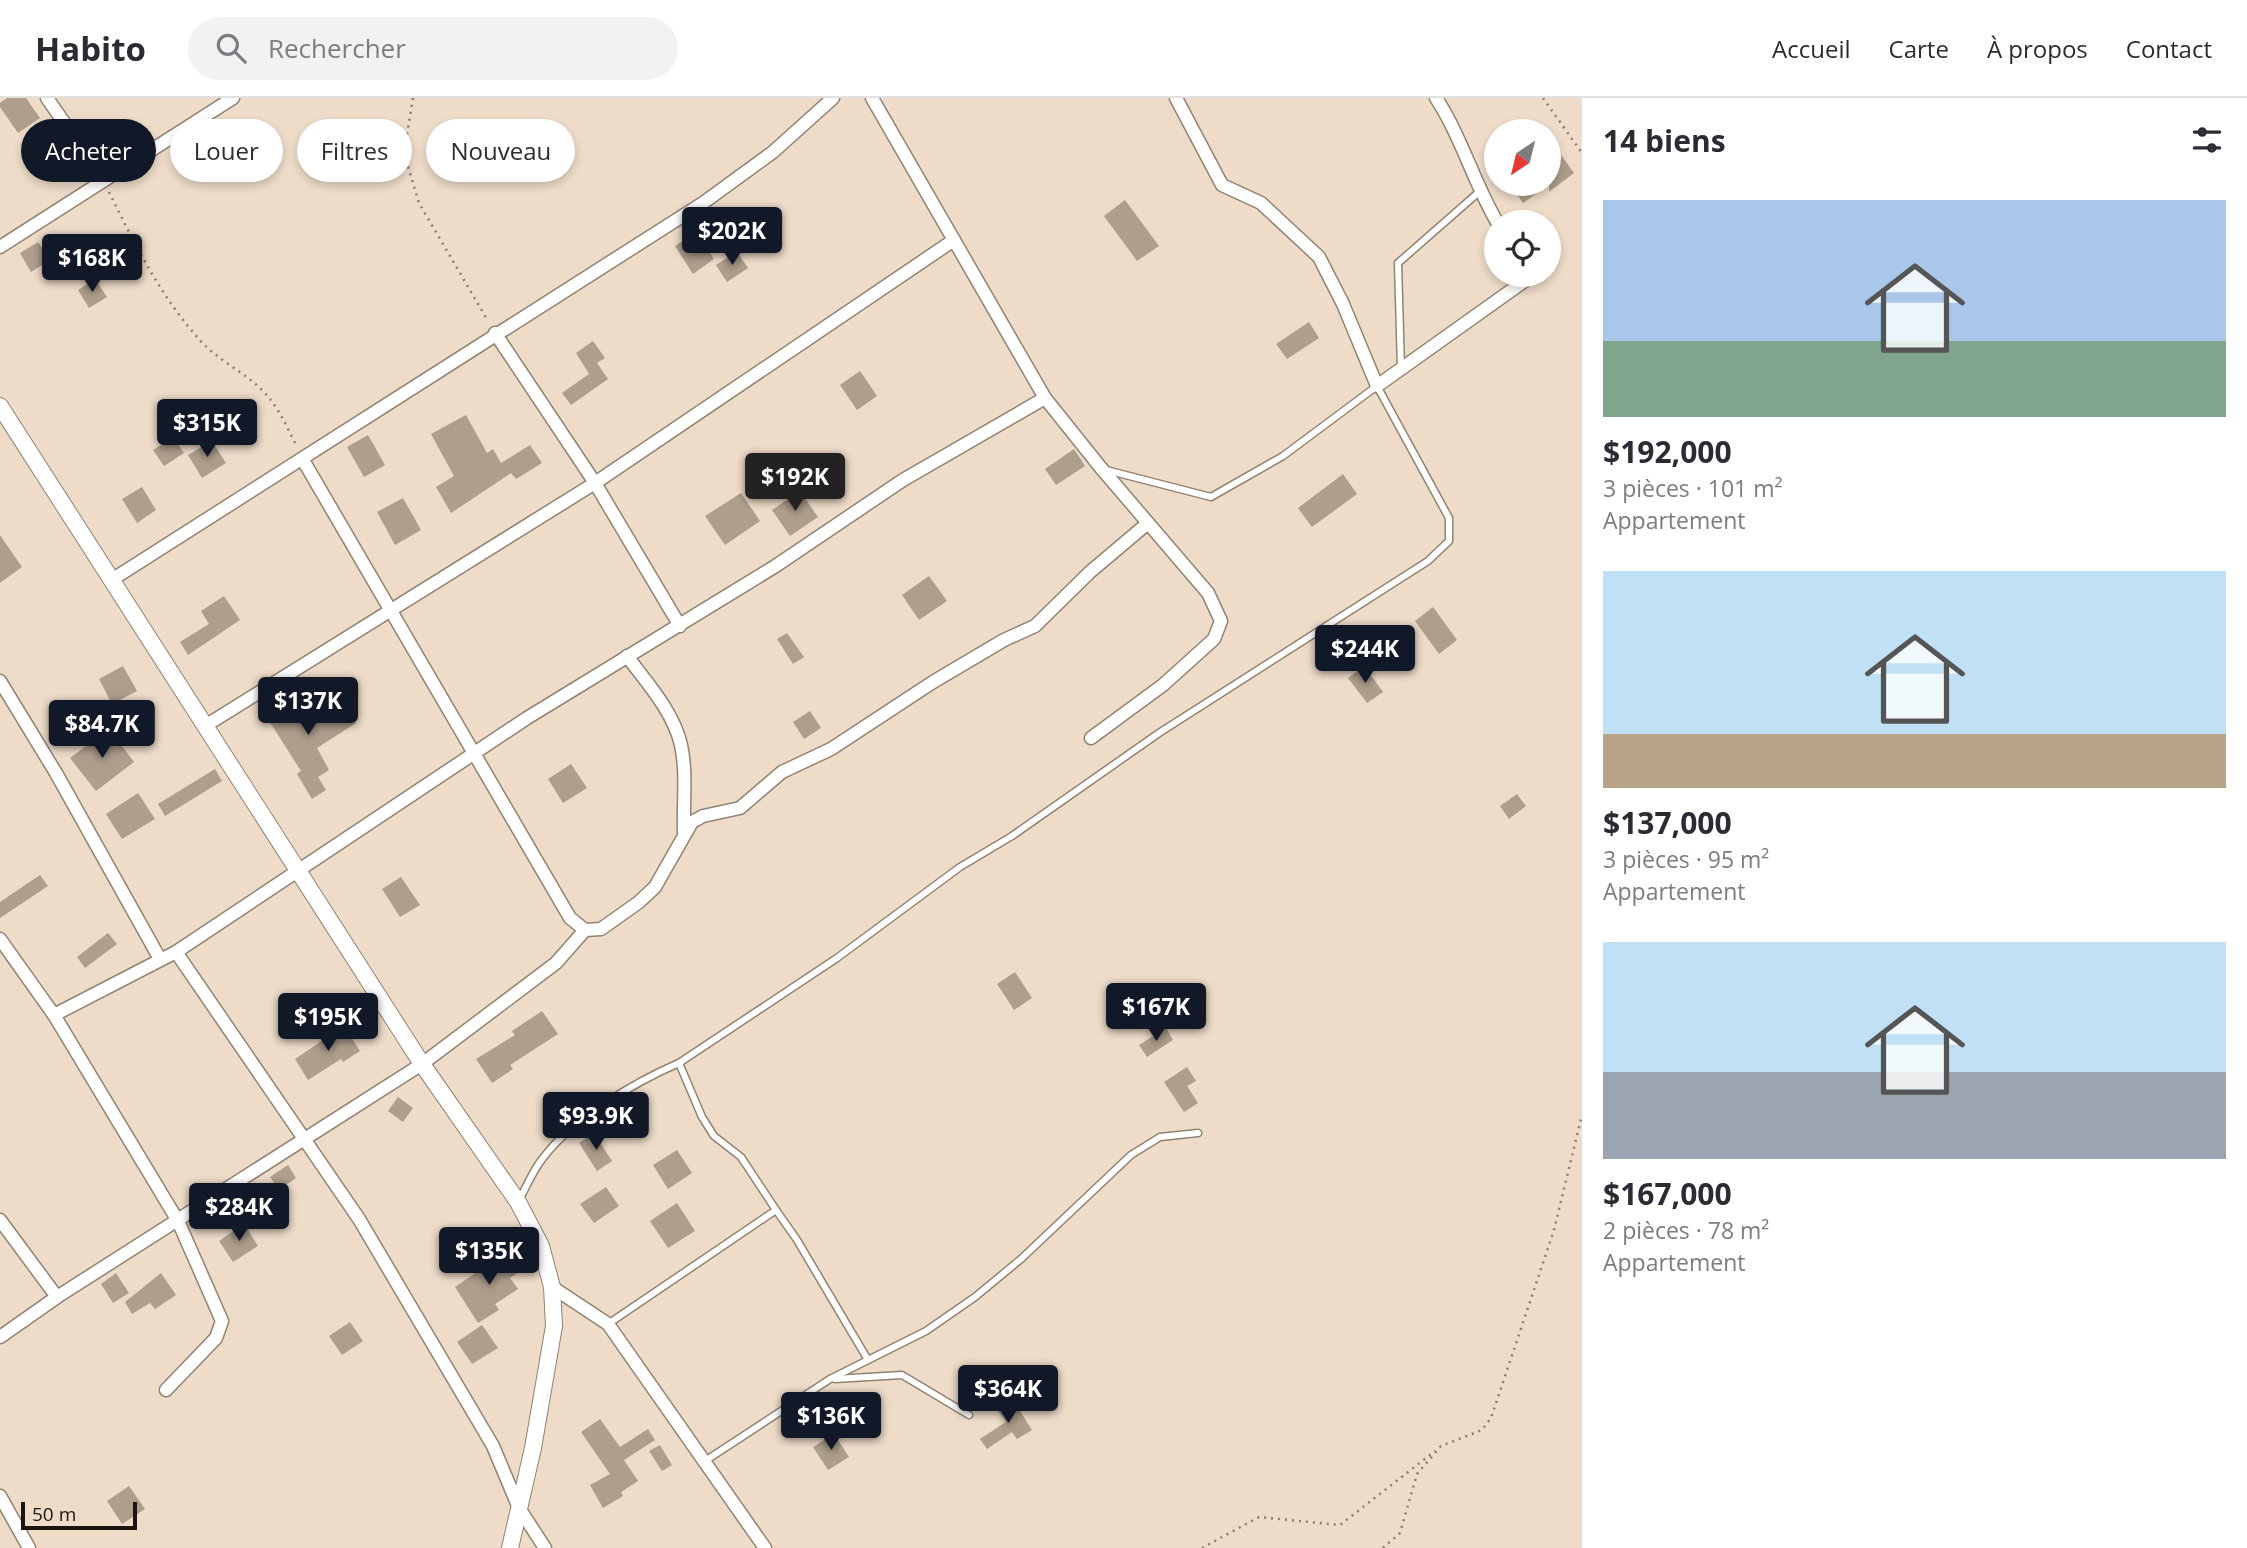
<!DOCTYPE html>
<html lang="fr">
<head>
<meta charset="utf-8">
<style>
  :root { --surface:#fff; --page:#f2f2f3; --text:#2b2b33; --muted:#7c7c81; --line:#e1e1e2; --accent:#111827 }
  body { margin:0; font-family:"Open Sans",sans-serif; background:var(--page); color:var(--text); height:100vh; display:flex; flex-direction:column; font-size:26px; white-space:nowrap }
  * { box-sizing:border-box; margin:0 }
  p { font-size:23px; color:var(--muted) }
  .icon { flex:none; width:38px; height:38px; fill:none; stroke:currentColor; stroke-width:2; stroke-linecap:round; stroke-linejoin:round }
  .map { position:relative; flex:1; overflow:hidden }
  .drawer { display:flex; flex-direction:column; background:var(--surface); width:665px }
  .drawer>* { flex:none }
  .top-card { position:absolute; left:21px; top:21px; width:665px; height:63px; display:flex; gap:14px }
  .needle { width:46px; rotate:215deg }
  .fabs { position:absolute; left:1484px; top:21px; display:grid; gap:14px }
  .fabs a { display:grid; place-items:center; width:77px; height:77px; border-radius:50%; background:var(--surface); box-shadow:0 4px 10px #0003; font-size:35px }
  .scale { position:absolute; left:21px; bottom:18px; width:116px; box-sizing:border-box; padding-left:7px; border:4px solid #1a140d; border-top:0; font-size:19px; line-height:24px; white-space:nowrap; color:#1a140d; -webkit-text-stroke:5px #eedcc9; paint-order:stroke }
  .price { position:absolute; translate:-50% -60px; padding:0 16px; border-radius:7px; background:var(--accent); color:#fff; font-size:23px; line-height:46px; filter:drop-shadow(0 2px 4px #0008) }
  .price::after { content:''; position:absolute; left:50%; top:42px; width:21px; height:16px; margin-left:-10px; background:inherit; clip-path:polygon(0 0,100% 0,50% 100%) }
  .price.on { background:#222; color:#fff }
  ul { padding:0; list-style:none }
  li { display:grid; align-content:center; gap:14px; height:371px; padding:0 21px }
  li span { display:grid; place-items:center; height:217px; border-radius:0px; color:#555 }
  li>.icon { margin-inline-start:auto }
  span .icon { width:126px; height:126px; fill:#fffc; stroke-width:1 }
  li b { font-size:30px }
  h2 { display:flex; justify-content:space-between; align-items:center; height:84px; padding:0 21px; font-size:30px }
  .chip { padding:0 24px; border-radius:32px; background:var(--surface); box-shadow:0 4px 10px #0003; font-size:24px; line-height:63px }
  .chip.on { background:var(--accent); color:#fff }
  header { display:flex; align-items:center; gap:42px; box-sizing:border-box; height:98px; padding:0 35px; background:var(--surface); border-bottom:2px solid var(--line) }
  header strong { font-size:33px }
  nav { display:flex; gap:38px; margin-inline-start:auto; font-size:24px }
  .search { width:490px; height:63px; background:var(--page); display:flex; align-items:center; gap:18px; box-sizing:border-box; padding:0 24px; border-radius:38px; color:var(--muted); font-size:26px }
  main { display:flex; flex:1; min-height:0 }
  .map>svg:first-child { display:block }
  .building { fill:#ae9e8c }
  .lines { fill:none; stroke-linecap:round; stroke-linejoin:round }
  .service-casing { stroke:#928271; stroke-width:9 }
  .minor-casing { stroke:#928271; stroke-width:15 }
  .tertiary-casing { stroke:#928271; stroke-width:18 }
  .path { stroke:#897d6f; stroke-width:2.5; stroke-dasharray:2 5; stroke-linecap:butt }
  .service { stroke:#fff; stroke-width:6 }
  .minor { stroke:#fff; stroke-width:12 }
  .tertiary { stroke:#fff; stroke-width:16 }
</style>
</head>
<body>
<header>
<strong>Habito</strong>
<div class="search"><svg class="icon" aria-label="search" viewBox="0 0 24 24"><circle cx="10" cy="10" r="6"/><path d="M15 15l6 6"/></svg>Rechercher</div>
<nav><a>Accueil</a><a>Carte</a><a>À propos</a><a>Contact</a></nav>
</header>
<main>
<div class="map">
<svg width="1582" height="1450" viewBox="0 0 1582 1450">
  <rect width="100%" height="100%" fill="#eedcc9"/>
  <g class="building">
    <path d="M7 0H26L40 20 18 35 0 9V5Z"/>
    <path d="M1559 54 1574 75 1549 94V87L1523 105 1510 86H1549V62Z"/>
    <path d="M1125 102 1159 148 1137 163 1104 118Z"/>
    <path d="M696 134 714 161 693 176 675 148Z"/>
    <path d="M38 144 50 162 31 174 20 155Z"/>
    <path d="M737 154 748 170 727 184 716 167Z"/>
    <path d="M95 181 107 199 89 210 78 192Z"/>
    <path d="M1309 224 1319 240 1287 261 1276 246Z"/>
    <path d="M593 243 605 260 597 265 608 281 571 307 562 295 589 276 576 255Z"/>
    <path d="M860 273 877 298 857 312 840 287Z"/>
    <path d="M466 317 487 355 493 351 501 365 530 347 542 365 516 381 511 375 451 415 436 389 454 378 431 336Z"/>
    <path d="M368 337 385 367 364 379 347 349Z"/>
    <path d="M173 339 184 355 164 368 153 352Z"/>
    <path d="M212 343 226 365 202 380 188 357Z"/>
    <path d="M1074 351 1085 368 1056 387 1045 371Z"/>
    <path d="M1343 376 1357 396 1312 429 1298 410Z"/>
    <path d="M142 389 156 412 137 425 122 401Z"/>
    <path d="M800 393 818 419 790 438 772 412Z"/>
    <path d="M741 395 760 423 725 447 705 418Z"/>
    <path d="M403 400 421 432 395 447 377 414Z"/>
    <path d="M0 437 22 469 0 485Z"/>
    <path d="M929 478 947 503 919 522 902 497Z"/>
    <path d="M224 498 240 522 188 557 180 544 209 526 201 513Z"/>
    <path d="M1433 509 1457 542 1439 556 1415 523Z"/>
    <path d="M787 535 804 559 793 566 777 541Z"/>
    <path d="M123 568 137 593 112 606 99 581Z"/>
    <path d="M1364 568 1383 594 1367 605 1348 580Z"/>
    <path d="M282 596 301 625 340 600 356 625 317 650 329 672 318 679 326 692 312 701 297 676 301 673 261 610Z"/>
    <path d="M810 613 821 630 804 641 793 624Z"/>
    <path d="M109 631 134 664 96 693 70 660Z"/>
    <path d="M571 666 587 690 563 705 548 681Z"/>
    <path d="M215 671 222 683 165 718 158 706Z"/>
    <path d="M138 695 155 721 122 741 106 716Z"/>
    <path d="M1517 696 1526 708 1509 721 1500 708Z"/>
    <path d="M40 777 48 788 0 820V804Z"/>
    <path d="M401 779 420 807 400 819 382 791Z"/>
    <path d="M108 835 117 846 85 870 77 859Z"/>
    <path d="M1015 874 1032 900 1014 912 997 886Z"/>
    <path d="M542 913 558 936 510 967 513 971 492 985 476 961 515 937 512 933Z"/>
    <path d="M344 928 360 953 343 964 341 961 308 982 295 961Z"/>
    <path d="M1166 930 1173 942 1147 959 1139 947Z"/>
    <path d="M1187 969 1196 983 1187 988 1198 1005 1184 1014 1164 984Z"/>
    <path d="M398 999 413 1010 403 1024 388 1013Z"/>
    <path d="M594 1035 612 1063 597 1073 579 1045Z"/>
    <path d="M677 1052 692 1075 668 1091 653 1067Z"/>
    <path d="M288 1067 296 1080 279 1092 270 1079Z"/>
    <path d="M606 1089 619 1108 594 1125 580 1106Z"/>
    <path d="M677 1105 695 1133 668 1150 650 1123Z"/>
    <path d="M244 1126 258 1148 233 1164 219 1143Z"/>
    <path d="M506 1154 519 1174 510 1180 518 1191 495 1206 499 1212 478 1225 455 1189Z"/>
    <path d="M116 1175 129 1195 113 1205 101 1186Z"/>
    <path d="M161 1175 176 1197 155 1211 150 1205 132 1216 125 1204Z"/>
    <path d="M350 1224 363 1243 342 1257 329 1238Z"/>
    <path d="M482 1227 498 1250 472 1266 457 1244Z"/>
    <path d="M1012 1300 1032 1332 1017 1341 1012 1334 987 1351 980 1341 1006 1324 996 1310Z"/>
    <path d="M600 1321 620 1349 648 1331 655 1342 624 1362 638 1383 621 1394 623 1398 603 1410 590 1387 610 1376 581 1334Z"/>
    <path d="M834 1336 849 1359 828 1372 813 1349Z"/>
    <path d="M660 1347 672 1367 662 1373 649 1353Z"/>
    <path d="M129 1388 145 1411 122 1426 107 1403Z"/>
  </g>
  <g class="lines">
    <g class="service-casing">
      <g id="service">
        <path d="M1401 271 1398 165 1479 94"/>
        <path d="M679 965 837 860 960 769 1012 738 1159 635 1428 463 1449 443V420L1377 288 1283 358 1211 399 1106 372"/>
        <path d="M519 1102C527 1088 533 1072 543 1060 572 1021 635 984 679 965L702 1019 714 1038 741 1059 776 1112 608 1226"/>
        <path d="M776 1112 797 1142 868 1262"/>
        <path d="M835 1281 902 1277 969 1317"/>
        <path d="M705 1363 830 1281 926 1233 975 1199 1021 1161 1131 1057 1160 1039 1198 1035"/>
      </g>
    </g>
    <g class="minor-casing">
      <g id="minor">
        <path d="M47 0 104 82"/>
        <path d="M872 0 1045 300 1101 370 1208 495 1221 523 1214 541 1163 587 1091 640"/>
        <path d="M1176 0 1222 87 1261 105 1319 159 1343 206 1377 288 1530 179 1528 177"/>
        <path d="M1436 0C1461 38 1474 85 1497 124"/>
        <path d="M0 149 233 0"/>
        <path d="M495 235 595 385 680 528"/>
        <path d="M303 362 570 820 585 832 601 831 639 804 655 789 692 724 703 718 740 710 782 674 831 651 933 584 1004 542 1035 528 1090 474 1148 425"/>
        <path d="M113 481 703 105 773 54 833 0"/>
        <path d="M627 558C647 585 673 613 681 647 687 674 683 706 684 734"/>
        <path d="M0 583 56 675 160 861"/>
        <path d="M205 628 595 385 954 142"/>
        <path d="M0 841 54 917 178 1123 222 1223 216 1240 166 1292"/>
        <path d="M176 854 359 1121 493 1348 519 1410 545 1450"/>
        <path d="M54 917 176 854 527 620 774 469 903 382 1045 300"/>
        <path d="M0 1122 57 1199"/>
        <path d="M552 1189 608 1226 765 1450"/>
        <path d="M0 1239 57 1199 422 966 556 865 585 832"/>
        <path d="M0 1398 29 1450"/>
      </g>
    </g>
    <g class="tertiary-casing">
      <path id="tertiary" d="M0 308 422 966 518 1104 541 1148 552 1189 554 1228 533 1350 510 1450"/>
    </g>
    <g class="path">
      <path d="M413 0 404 55 419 105 488 223"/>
      <path d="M1543 0 1582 55"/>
      <path d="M109 94C134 145 161 199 199 241 217 262 243 273 262 292 278 308 286 327 296 347"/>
      <path d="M1202 1450 1259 1419 1340 1427 1435 1353"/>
      <path d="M1383 1450 1400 1435 1417 1376 1441 1348 1482 1332 1491 1320 1554 1132 1582 1017"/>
    </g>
    <use href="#service" class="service"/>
    <use href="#minor" class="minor"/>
    <use href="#tertiary" class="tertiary"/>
  </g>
</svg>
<div class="fabs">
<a><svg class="needle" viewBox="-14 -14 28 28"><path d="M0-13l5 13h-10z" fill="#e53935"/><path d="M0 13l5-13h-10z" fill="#7c7c81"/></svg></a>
<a><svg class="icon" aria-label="locate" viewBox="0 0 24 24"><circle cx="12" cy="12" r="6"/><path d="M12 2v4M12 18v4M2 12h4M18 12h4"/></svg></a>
</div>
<div class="scale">50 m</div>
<b class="price" style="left:732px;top:169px">$202K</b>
<b class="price" style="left:92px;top:196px">$168K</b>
<b class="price" style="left:207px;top:361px">$315K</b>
<b class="price on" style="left:795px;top:415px">$192K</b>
<b class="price" style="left:1365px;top:587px">$244K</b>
<b class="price" style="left:308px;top:639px">$137K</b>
<b class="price" style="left:102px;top:662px">$84.7K</b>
<b class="price" style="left:1156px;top:945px">$167K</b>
<b class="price" style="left:328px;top:955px">$195K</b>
<b class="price" style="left:596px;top:1054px">$93.9K</b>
<b class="price" style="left:239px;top:1145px">$284K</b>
<b class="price" style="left:489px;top:1189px">$135K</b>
<b class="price" style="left:1008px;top:1327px">$364K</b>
<b class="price" style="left:831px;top:1354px">$136K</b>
<div class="top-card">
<a class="chip on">Acheter</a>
<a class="chip">Louer</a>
<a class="chip">Filtres</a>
<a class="chip">Nouveau</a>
</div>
</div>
<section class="drawer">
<h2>14 biens<svg class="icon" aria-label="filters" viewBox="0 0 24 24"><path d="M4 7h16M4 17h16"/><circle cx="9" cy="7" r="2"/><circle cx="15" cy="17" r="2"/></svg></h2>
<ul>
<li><span style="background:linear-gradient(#a9c7e8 65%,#7fa58c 0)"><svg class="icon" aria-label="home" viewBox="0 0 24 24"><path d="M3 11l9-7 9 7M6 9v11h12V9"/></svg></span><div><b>$192,000</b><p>3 pièces · 101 m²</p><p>Appartement</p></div></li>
<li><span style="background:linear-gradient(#bfe0f5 75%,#b9a48a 0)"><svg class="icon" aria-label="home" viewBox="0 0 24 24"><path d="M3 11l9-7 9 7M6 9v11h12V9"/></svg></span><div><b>$137,000</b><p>3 pièces · 95 m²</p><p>Appartement</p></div></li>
<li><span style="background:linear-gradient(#bfe0f5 60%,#9aa5b1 0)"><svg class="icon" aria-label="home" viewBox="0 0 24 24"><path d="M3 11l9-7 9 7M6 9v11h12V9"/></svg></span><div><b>$167,000</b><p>2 pièces · 78 m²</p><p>Appartement</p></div></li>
</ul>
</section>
</main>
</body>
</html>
